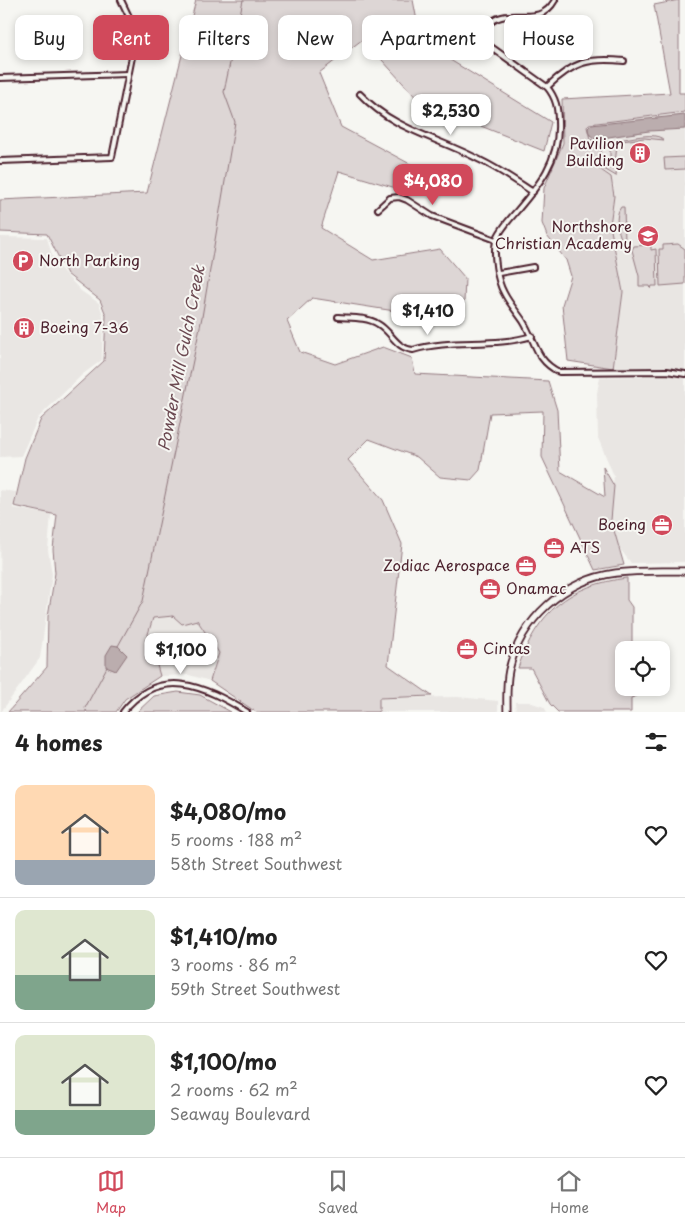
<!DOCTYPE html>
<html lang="en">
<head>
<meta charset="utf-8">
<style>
  :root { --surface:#fff; --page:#f2f2f2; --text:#222; --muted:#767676; --line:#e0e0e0; --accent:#d1495b }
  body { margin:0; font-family:"Playpen Sans",sans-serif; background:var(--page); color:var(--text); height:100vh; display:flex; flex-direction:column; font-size:19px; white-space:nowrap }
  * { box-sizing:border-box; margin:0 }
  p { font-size:16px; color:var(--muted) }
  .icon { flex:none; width:28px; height:28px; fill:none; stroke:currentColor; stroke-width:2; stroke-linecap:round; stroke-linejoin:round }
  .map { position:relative; height:712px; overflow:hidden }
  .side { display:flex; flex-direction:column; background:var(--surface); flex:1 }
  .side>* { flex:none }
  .hud { position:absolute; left:15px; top:15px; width:655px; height:45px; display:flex; gap:10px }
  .buttons { position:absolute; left:615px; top:641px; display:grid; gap:10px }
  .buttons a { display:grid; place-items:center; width:55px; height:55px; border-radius:10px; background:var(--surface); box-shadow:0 2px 8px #0003; font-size:25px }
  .price { position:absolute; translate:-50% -42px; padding:0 11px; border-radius:10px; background:#fff; color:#222; font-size:16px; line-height:32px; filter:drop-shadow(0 1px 2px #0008) }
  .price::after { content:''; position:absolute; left:50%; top:30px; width:15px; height:11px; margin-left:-8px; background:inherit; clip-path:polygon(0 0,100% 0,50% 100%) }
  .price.current { background:var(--accent); color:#fff }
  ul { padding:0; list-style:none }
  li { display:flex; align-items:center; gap:15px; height:125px; padding:0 15px }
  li+li { border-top:1px solid var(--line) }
  li span { display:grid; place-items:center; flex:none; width:140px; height:100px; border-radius:10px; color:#555 }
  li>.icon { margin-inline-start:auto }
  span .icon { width:60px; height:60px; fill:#fffc; stroke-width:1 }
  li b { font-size:21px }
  h2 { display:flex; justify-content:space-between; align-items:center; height:60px; padding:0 15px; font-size:21px }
  .chip { padding:0 18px; border-radius:10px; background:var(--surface); box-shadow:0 2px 8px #0003; font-size:18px; line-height:45px }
  .chip.current { background:var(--accent); color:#fff }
  .tabs { display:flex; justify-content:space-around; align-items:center; height:70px; border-top:1px solid var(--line); background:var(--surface); font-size:14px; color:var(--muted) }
  .tabs a { display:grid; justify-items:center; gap:2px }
  .tabs .current { color:var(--accent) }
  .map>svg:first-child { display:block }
  .built { fill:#e9e6e3 }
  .green { fill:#ddd6d5; stroke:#947a80 }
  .water { fill:#bbadae; stroke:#8e747a }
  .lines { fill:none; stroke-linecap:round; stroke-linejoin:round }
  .stream { stroke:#8e747a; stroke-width:1 }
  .street-casing { stroke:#4a1f2b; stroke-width:8 }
  .secondary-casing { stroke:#4a1f2b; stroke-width:9 }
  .street { stroke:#f6f6f2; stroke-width:4 }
  .secondary { stroke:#f6f6f2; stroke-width:5.5 }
  .labels { text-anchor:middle; stroke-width:4; stroke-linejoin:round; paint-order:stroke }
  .poi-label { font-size:15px; fill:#4a1f2b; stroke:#f6f6f2; text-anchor:start }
  .water-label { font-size:16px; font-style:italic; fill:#6c4a52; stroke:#f6f6f2 }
</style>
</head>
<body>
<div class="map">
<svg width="685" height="712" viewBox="0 0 685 712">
  <rect width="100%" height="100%" fill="#f6f6f2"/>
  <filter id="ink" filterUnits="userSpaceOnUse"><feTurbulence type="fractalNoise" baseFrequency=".02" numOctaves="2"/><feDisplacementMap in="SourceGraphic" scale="10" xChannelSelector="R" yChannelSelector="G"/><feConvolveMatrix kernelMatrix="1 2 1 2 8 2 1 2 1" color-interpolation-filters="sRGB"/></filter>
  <g filter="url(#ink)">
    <g class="built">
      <path d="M685 112V370L661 367 613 368 623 292 610 225 614 186 606 173 598 168 602 146 599 142 590 139 587 127 589 124Z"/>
      <path d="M0 237 47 238 54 262 81 291 99 303 103 315 102 360 83 374 38 418 21 456 0 457Z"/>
      <path d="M673 376 685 379V562L631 563 607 532 614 476 598 438 597 393 600 377Z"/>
      <path d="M0 490 16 492 13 508 51 514 48 550 52 574 40 658 1 712Z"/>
      <path d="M173 616 197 620 219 653 210 681 189 675 160 676 148 634 153 618Z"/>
      <path d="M458 697 498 701V712H378V698Z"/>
      <path d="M515 702H529L544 707 547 712H516Z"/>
    </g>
    <g class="green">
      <path d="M196 0H413L421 42 551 122 544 151 420 102 363 39 319 73 341 127 427 173 416 194 339 171 321 228 373 260 440 249 465 278 464 302 401 312 312 298 287 321 300 352 335 364 383 347 412 358 415 374 548 381 557 410 560 471 605 497 603 467 614 486 611 520 624 565 595 570 542 457 543 411 490 413 480 470 471 480 440 477 417 457 369 439 348 460 383 500 402 544 388 665 432 696 379 698V712H256L210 681 219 653 197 620 182 624 173 616 153 618 148 634 160 676 125 699 116 712H87L86 710V712H8L47 667 48 616 55 573 53 549 57 515 14 506 25 458 41 419 104 361 106 315 100 300 67 274 47 234 0 232V200L147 193Z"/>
      <path d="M679 0V93H685V112L589 124 587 127 590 139C610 148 651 127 664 140L644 138 622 141V144L617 145 615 164 613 160 602 161 603 169 614 168V165H617L616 176 604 169C600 167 600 163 603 159L610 158V146H602L598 168 611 177 614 196 610 225 623 292 613 368 568 361 562 305 571 276 566 260 547 236 542 223 544 188 563 143 562 99 670 93 654 5Z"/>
      <path d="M685 157V169L665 170 664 158Z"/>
      <path d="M621 207H624L625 242 622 241C618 231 614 216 621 207Z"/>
      <path d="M678 244 685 249V284L660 286 659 249H663V245Z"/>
      <path d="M651 245V250L656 249 657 286H652L651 289 650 286H639V276L632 250 634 246Z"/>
      <path d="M627 578V600L632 607V650H624V688H638L637 696 631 698V712H558L550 704 531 668H518C537 612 569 585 627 578Z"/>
      <path d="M178 692 200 695 231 712H137L154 696Z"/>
    </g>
    <g class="water">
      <path d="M685 115V129L649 131 595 139 589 134 588 128 591 125Z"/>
      <path d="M112 645 118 646 127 655 116 671 106 667V655Z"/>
    </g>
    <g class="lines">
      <g class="stream">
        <path d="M118 646 143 601 202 317 235 122 224 92 243 0"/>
        <path d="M85 708 107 667"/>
      </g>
      <g class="street-casing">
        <g id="street">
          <path d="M453 22C458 36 465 40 480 39"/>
          <path d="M480 39 547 87C556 98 558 108 558 122 560 160 539 185 516 212 509 220 499 231 496 241 493 254 497 281 504 293 509 303 517 312 523 321 536 342 535 360 559 372L667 371 685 374"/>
          <path d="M480 39C483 34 486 26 491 22 512 6 539 29 555 0"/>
          <path d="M0 78 128 74"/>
          <path d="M547 87C573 62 589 57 624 61"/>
          <path d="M360 94C395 131 437 137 480 160 499 169 516 181 533 192"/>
          <path d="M0 161 112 157 135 42 133 25 121 0"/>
          <path d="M378 209 390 198 399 197 407 200 432 216 496 240"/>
          <path d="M499 273 533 267"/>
          <path d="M338 317C351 318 367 317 378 324 392 332 395 348 413 350 451 338 493 348 532 336"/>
          <path d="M123 712C160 665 204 686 247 712"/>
        </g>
      </g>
      <g class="secondary-casing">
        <path id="secondary" d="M507 712C507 698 506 684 509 670 521 619 564 580 616 573 639 570 662 571 685 571"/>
      </g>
      <use href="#street" class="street"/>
      <use href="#secondary" class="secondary"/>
    </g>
  </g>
  <defs>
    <g id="building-disc" transform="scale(1.125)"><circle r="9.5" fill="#d1495b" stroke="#f6f6f2"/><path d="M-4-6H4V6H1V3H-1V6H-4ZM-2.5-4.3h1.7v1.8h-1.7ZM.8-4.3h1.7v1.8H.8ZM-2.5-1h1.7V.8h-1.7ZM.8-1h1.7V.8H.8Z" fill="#fff"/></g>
    <g id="school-disc" transform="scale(1.125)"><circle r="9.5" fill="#d1495b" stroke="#f6f6f2"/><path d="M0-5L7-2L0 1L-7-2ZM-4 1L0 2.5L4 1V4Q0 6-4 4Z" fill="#fff"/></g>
    <g id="parking-disc" transform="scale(1.125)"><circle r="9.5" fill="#d1495b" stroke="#f6f6f2"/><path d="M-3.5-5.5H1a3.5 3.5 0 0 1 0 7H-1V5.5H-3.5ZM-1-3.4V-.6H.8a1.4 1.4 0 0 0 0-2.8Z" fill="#fff"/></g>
    <g id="office-disc" transform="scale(1.125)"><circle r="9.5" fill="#d1495b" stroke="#f6f6f2"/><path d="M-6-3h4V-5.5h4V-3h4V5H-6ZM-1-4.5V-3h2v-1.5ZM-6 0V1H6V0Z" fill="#fff"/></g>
  </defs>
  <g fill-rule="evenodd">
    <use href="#building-disc" x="640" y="153"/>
    <use href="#school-disc" x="648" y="236"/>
    <use href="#parking-disc" x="23" y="261"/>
    <use href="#building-disc" x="24" y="328"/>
    <use href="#office-disc" x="662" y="525"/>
    <use href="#office-disc" x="554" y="548"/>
    <use href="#office-disc" x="526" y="566"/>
    <use href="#office-disc" x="490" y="589"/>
    <use href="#office-disc" x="467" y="649"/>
  </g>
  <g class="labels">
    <g class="poi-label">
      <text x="624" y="149" text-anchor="end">Pavilion<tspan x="624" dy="17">Building</tspan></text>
      <text x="632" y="232" text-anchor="end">Northshore<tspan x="632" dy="17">Christian Academy</tspan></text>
      <text x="39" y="266">North Parking</text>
      <text x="40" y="333">Boeing 7-36</text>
      <text x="646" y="530" text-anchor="end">Boeing</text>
      <text x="570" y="553">ATS</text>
      <text x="510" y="571" text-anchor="end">Zodiac Aerospace</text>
      <text x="506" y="594">Onamac</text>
      <text x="483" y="654">Cintas</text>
    </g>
    <g class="water-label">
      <text transform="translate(181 358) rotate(-79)" y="6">Powder Mill Gulch Creek</text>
    </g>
  </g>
</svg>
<div class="buttons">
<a><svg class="icon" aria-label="locate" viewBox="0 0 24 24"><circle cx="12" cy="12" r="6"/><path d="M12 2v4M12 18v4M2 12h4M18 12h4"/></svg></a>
</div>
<b class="price" style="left:451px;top:136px">$2,530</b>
<b class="price current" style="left:433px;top:206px">$4,080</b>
<b class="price" style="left:428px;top:336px">$1,410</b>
<b class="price" style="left:181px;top:675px">$1,100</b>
<div class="hud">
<a class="chip">Buy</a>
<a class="chip current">Rent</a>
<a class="chip">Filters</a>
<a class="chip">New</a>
<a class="chip">Apartment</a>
<a class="chip">House</a>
</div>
</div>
<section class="side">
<h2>4 homes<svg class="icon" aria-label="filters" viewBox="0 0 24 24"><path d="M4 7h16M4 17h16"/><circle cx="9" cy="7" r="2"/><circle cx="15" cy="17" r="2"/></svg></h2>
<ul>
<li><span style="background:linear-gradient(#ffd9b3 75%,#9aa5b1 0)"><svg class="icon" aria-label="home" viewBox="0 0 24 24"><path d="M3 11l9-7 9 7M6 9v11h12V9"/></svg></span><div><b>$4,080/mo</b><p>5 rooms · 188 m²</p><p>58th Street Southwest</p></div><svg class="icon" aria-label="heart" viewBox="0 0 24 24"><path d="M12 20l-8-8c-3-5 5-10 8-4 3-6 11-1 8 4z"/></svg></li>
<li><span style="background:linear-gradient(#dfe7d0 65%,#7fa58c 0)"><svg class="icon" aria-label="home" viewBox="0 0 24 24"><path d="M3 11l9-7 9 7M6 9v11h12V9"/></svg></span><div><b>$1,410/mo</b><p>3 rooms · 86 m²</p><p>59th Street Southwest</p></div><svg class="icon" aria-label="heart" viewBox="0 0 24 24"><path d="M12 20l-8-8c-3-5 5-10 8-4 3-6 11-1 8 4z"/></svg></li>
<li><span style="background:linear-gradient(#dfe7d0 75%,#7fa58c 0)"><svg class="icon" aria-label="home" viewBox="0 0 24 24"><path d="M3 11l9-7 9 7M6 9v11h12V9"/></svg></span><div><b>$1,100/mo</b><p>2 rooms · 62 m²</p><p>Seaway Boulevard</p></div><svg class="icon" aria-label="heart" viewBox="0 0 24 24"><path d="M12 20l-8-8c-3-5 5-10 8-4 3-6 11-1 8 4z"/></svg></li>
</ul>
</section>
<nav class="tabs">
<a class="current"><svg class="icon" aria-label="map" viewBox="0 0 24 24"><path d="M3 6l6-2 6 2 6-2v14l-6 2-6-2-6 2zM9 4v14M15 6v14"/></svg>Map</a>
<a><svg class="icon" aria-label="saved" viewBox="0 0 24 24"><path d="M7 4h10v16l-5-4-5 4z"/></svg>Saved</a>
<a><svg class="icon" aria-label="home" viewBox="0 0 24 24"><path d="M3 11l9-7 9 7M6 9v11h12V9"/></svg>Home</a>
</nav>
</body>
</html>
